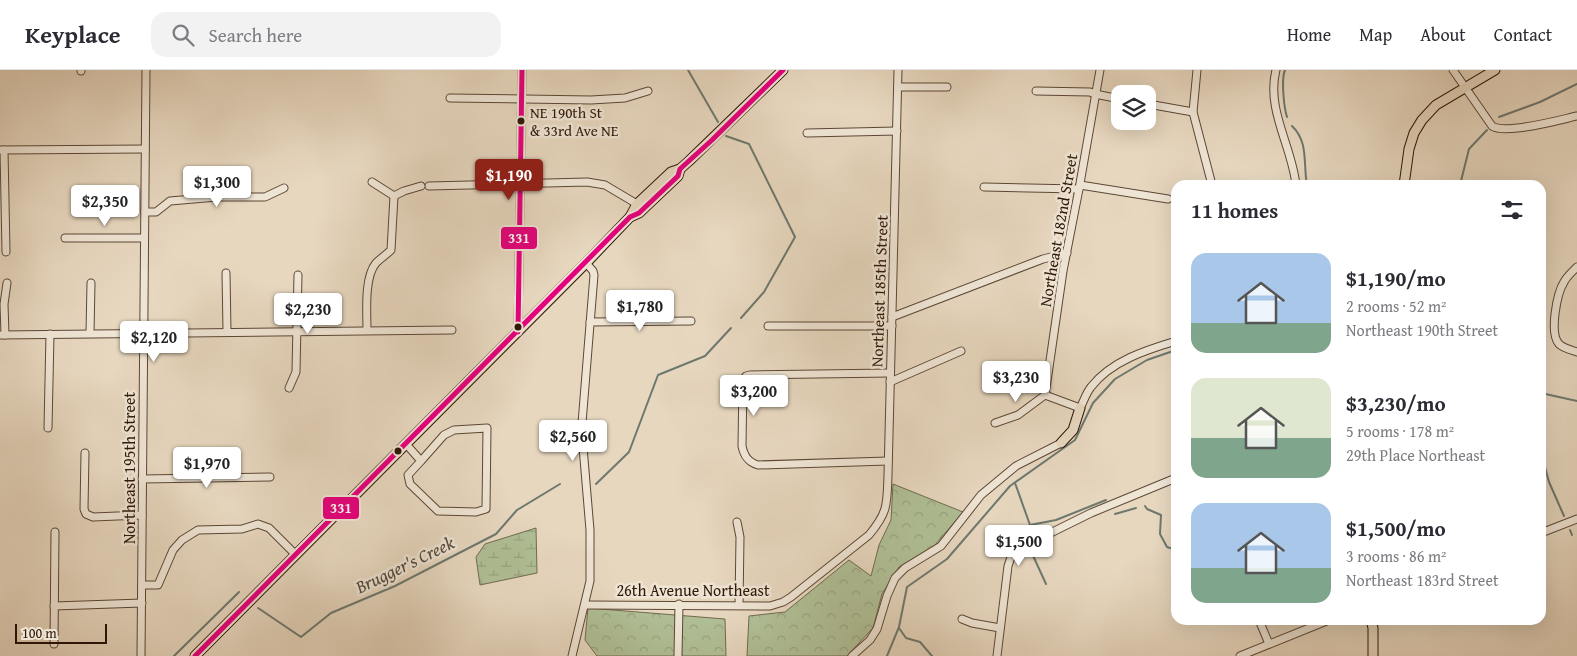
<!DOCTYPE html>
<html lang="en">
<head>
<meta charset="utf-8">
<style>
  :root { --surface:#fff; --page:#f2f2f3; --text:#2b2b33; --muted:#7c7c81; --line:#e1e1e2; --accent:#8f2418 }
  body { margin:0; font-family:"Gentium Book Plus",serif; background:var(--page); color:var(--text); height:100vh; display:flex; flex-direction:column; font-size:19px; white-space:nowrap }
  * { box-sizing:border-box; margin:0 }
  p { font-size:16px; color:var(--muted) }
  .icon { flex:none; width:28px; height:28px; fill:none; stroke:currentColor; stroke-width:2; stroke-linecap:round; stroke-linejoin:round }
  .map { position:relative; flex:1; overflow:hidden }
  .sheet { position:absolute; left:1171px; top:110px; width:375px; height:445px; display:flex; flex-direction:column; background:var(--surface); border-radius:15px; box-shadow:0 5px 20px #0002 }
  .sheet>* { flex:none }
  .fabs { position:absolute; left:1111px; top:15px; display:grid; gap:10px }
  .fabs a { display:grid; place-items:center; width:45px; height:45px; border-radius:10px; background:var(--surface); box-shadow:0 5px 20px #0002; font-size:25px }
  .scale { position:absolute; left:15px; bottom:12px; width:92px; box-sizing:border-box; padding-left:5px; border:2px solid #2e1707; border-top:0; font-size:14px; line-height:18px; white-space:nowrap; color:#2e1707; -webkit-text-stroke:4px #efe5d5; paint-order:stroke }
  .price { position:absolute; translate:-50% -42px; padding:0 11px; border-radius:5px; background:#fff; color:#222; font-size:16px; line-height:32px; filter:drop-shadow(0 1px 2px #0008) }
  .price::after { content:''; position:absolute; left:50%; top:30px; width:15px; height:11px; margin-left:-8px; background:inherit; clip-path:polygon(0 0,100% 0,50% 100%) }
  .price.current { background:var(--accent); color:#fff }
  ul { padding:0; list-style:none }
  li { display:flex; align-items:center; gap:15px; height:125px; padding:0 20px }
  li span { display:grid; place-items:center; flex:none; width:140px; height:100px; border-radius:15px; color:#555 }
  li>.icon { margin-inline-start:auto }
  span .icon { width:60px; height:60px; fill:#fffc; stroke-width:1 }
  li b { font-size:21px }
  h2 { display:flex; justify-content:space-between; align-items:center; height:60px; padding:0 20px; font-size:21px }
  header { display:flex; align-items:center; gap:30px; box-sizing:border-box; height:70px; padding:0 25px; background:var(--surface); border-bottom:1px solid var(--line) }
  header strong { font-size:24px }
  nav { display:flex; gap:28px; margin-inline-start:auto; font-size:18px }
  .search { width:350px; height:45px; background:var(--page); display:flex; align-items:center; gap:12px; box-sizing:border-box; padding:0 18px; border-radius:15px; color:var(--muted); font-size:19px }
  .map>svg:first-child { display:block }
  .forest { fill:url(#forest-crowns); stroke:#6f6b4e }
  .wetland { fill:url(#wetland-marsh); stroke:#6f6b4e }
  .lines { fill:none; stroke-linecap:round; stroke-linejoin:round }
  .stream { stroke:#6d786f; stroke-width:2 }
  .minor-casing { stroke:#5c4735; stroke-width:9 }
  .major-casing { stroke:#2e1707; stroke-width:11 }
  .minor { stroke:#efe5d5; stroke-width:7 }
  .major { stroke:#e7d7bf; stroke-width:9 }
  .bus-1-casing { stroke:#efe5d5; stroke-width:9 }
  .bus-1 { stroke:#e5007d; stroke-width:5 }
  .bus-dot { fill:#2e1707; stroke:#efe5d5; stroke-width:2 }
  .labels { text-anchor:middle; stroke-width:5; stroke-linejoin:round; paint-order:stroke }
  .bus-label { font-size:15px; fill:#2e1707; stroke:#efe5d5; text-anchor:start }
  .street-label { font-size:16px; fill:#2e1707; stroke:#efe5d5 }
  .water-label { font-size:18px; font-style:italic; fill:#4e483b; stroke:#efe5d5 }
  .line-badge { stroke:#efe5d5; stroke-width:2 }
  .badge-label { font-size:14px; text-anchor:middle; font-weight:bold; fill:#fff }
</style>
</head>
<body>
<header>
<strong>Keyplace</strong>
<div class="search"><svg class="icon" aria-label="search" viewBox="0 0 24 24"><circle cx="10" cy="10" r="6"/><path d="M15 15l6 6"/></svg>Search here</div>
<nav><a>Home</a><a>Map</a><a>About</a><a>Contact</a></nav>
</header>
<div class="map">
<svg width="1577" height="586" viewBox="0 0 1577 586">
  <defs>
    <pattern id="forest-crowns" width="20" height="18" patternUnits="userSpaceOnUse" patternTransform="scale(1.25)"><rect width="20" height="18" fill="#b0bf96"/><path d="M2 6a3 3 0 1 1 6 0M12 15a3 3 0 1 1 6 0" fill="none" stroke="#98a380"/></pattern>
    <pattern id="wetland-marsh" width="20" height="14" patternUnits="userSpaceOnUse" patternTransform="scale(1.25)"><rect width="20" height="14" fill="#b0bf96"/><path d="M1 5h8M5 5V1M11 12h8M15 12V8" fill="none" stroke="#98a380"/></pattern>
  </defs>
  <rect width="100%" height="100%" fill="#e7d7bf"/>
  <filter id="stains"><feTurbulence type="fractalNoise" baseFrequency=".004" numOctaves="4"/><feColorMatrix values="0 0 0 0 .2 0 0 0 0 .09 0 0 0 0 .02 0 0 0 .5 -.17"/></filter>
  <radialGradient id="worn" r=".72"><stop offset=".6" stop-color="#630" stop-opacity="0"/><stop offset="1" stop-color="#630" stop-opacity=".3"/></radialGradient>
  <g class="forest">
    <path d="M893 414 963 442 935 475 899 497 882 524 873 558 847 586H747L749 546 785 542 849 490 871 506 879 475 891 450Z"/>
    <path d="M588 538 725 549 726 586H597L585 570Z"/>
  </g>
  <path class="wetland" d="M536 458 537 503 480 515 476 487 485 474Z"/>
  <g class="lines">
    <g class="stream">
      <path d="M688 0 718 52"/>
      <path d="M1285 0C1281 9 1284 38 1287 47"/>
      <path d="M1499 47 1540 32 1577 14"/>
      <path d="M1292 56C1309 72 1303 95 1307 115"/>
      <path d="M726 66 749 74 795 167 764 222 741 248"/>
      <path d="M1460 115 1469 79 1487 60"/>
      <path d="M1541 323 1577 331"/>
      <path d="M1541 382 1549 412 1564 446"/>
      <path d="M1015 413 1030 455V467"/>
      <path d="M596 414 629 382 658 305 705 286 731 258"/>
      <path d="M1145 436 1147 439 1161 445 1160 464 1167 477 1176 480"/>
      <path d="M1115 444 1136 438"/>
      <path d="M1030 455 1056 450 1106 430"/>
      <path d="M1570 460 1572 465"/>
      <path d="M1030 479 1046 514"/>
      <path d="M258 538 301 567 331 543 395 516 496 464 517 440 560 414"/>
      <path d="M1417 550V553"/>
      <path d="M899 558 906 568 920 572 932 586"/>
      <path d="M174 586 239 522"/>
      <path d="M887 586 899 557 907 517 947 489 1010 416 1075 370 1093 333 1115 309 1147 290 1176 280"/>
    </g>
    <g class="minor-casing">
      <g id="minor">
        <path d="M81 0V1"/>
        <path d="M1197 0 1193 42 1212 115"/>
        <path d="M1276 0C1266 40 1292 76 1296 115"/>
        <path d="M1453 0 1492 56C1505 65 1559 50 1577 46"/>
        <path d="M898 17H947"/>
        <path d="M1036 21 1090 22 1095 24 1120 29"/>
        <path d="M450 28 591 30 625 28 648 21"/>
        <path d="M1148 34 1193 42"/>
        <path d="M807 63 897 61"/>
        <path d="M0 80 145 79"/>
        <path d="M4 80 6 182"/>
        <path d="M372 112 394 126 404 121 421 116"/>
        <path d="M1080 115 1168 129"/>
        <path d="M429 116 587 112 605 115 637 134"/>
        <path d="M984 117 1079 119"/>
        <path d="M145 142H156L170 131 217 127H265L284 118"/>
        <path d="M65 168H144"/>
        <path d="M1577 197C1572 202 1567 206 1564 212 1557 223 1549 263 1559 274 1563 278 1571 280 1577 282"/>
        <path d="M226 203 227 262"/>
        <path d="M892 247 1043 189 1067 183"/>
        <path d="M590 252 691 251"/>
        <path d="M768 256H892"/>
        <path d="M367 260C367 242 364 207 376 193 381 188 386 185 391 180L394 126"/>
        <path d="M518 262 522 0"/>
        <path d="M90 263 91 213"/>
        <path d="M0 265 452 260"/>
        <path d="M5 265 4 234 7 213"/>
        <path d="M890 312 961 281"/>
        <path d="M289 318 296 302 298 205"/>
        <path d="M1045 325 1063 201 1079 119 1100 0"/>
        <path d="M1045 325 1080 338C1084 331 1086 323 1091 317 1111 291 1146 280 1176 271"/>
        <path d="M995 353 1018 345 1045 325"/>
        <path d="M48 358 50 264"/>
        <path d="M406 374 421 391 408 405 410 414 438 441 476 442 486 439 487 358 454 360 444 365 421 391"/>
        <path d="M85 383 84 439 86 444 93 447 142 445"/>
        <path d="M888 391 758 395C748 392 744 386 742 376L743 310 746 306 750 305 890 303"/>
        <path d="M142 409 270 407"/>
        <path d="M737 452 740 467 739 535"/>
        <path d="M1541 463 1577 449"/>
        <path d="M142 515H158L173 480 182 470 198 460 242 459 258 454 269 458 296 485"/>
        <path d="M585 535 770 536 783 532 791 527 869 465C888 442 887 435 888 405L898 0"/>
        <path d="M54 536 142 533"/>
        <path d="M962 549 972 553 1000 558"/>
        <path d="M1259 550 1269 574"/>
        <path d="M54 574 55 462"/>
        <path d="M141 586 146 0"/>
        <path d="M572 586 590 511V460L583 377 582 353 594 205 593 201 586 193"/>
        <path d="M678 586 679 534"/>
        <path d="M852 586 870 570 877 559 887 526 895 508 905 498 941 476 981 425 1016 396 1061 373"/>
        <path d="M997 586 1008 496 1011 487 1018 479 1091 443 1176 408"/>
        <path d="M1240 586 1329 550"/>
      </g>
    </g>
    <g class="major-casing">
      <g id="major">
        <path d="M1404 115 1409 79 1414 63 1422 50 1436 35 1495 0"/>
        <path d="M630 147 637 134 671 102 680 99 689 91 783 0"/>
        <path d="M1061 373 1073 360 1080 338"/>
        <path d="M1371 550 1373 558V586"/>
        <path d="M195 586 586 193 630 147 639 143 678 106 680 99"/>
      </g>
    </g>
    <use href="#minor" class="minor"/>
    <use href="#major" class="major"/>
    <g class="bus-1-casing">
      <g id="bus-1">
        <path d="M518 262 522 0"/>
        <path d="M195 586 630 147 639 143 678 106 680 99 712 70 783 0"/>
      </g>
    </g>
    <use href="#bus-1" class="bus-1"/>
  </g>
  <g class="bus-dot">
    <circle cx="521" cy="51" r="4.5"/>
    <circle cx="518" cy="257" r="4.5"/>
    <circle cx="398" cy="381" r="4.5"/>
  </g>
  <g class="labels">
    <g class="bus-label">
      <text x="530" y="48">NE 190th St<tspan x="530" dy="18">&amp; 33rd Ave NE</tspan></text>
    </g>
    <g class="street-label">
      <text transform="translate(1058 160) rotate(-80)" y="6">Northeast 182nd Street</text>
      <text transform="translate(879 221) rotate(-88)" y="6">Northeast 185th Street</text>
      <text transform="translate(129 398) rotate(-90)" y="6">Northeast 195th Street</text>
      <text x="693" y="526">26th Avenue Northeast</text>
    </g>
    <g class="water-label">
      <text transform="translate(405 495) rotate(-26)" y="6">Brugger's Creek</text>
    </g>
  </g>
  <g class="line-badge">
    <rect x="500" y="156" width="38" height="24" rx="5" fill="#e5007d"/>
    <rect x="322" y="426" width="38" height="24" rx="5" fill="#e5007d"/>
  </g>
  <g class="badge-label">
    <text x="519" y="173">331</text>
    <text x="341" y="443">331</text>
  </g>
  <rect width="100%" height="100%" filter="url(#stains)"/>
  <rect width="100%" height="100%" fill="url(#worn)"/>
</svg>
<div class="fabs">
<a><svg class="icon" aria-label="layers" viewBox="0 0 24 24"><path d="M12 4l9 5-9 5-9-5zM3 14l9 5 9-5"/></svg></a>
</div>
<div class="scale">100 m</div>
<b class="price current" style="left:509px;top:131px">$1,190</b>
<b class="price" style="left:217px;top:138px">$1,300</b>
<b class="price" style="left:105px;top:157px">$2,350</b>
<b class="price" style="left:640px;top:262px">$1,780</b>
<b class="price" style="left:308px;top:265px">$2,230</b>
<b class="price" style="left:154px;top:293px">$2,120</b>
<b class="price" style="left:1016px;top:333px">$3,230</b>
<b class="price" style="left:754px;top:347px">$3,200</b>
<b class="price" style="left:573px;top:392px">$2,560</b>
<b class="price" style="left:207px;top:419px">$1,970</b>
<b class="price" style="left:1019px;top:497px">$1,500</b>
<section class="sheet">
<h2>11 homes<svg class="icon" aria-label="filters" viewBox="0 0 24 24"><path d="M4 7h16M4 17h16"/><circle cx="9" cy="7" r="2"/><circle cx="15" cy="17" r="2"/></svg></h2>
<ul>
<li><span style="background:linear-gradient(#a9c7e8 70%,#7fa58c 0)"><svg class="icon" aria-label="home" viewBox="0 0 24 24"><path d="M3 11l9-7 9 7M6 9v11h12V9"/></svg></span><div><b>$1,190/mo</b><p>2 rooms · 52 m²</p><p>Northeast 190th Street</p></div></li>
<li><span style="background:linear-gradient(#dfe7d0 60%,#7fa58c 0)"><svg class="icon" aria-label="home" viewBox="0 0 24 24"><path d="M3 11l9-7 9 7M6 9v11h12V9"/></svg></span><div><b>$3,230/mo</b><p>5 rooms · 178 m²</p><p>29th Place Northeast</p></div></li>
<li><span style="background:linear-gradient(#a9c7e8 65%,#7fa58c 0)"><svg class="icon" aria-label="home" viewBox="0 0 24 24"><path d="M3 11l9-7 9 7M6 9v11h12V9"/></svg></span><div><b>$1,500/mo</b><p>3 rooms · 86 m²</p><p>Northeast 183rd Street</p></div></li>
</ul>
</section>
</div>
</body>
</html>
